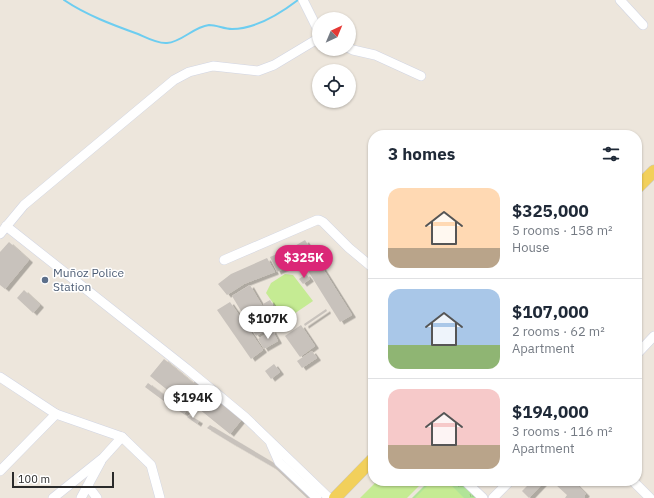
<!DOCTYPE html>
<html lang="en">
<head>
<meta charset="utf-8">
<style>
  :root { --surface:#fff; --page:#f6f6f7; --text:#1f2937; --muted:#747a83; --line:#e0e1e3; --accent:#db2777 }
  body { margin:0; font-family:"IBM Plex Sans",sans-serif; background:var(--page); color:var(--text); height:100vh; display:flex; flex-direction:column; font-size:15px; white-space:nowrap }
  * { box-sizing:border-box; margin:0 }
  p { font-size:13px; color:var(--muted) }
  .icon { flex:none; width:22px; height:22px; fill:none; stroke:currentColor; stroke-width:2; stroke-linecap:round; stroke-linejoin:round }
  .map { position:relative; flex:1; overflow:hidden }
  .details { position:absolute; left:368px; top:130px; width:274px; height:356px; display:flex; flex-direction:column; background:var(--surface); border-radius:16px; box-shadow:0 1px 3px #0004 }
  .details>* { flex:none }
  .needle { width:26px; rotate:44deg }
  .tools { position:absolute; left:312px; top:12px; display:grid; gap:8px }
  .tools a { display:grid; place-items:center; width:44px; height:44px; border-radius:50%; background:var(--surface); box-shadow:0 1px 3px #0004; font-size:20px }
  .scale { position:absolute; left:12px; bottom:10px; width:102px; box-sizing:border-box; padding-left:4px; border:2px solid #2a2a2a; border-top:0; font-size:11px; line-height:14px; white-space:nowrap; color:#2a2a2a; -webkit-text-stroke:3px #fff; paint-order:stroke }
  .price { position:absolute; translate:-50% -34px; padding:0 9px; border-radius:14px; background:#fff; color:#222; font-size:13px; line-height:26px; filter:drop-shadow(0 1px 2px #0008) }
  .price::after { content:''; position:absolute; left:50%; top:24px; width:12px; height:9px; margin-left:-6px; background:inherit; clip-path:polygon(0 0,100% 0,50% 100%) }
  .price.selected { background:var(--accent); color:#fff }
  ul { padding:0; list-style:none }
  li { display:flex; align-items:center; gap:12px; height:100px; padding:0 20px }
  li+li { border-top:1px solid var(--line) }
  li span { display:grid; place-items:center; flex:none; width:112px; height:80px; border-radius:12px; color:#555 }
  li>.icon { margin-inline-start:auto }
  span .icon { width:48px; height:48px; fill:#fffc; stroke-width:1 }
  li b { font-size:17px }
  h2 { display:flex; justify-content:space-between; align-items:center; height:48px; padding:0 20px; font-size:17px }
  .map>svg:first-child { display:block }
  .park { fill:url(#park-tufts) }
  .pitch { fill:#c5eb93 }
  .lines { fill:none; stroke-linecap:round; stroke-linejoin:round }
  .stream { stroke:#6dcdf0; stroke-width:2 }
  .building { fill:#c8c2bc; filter:url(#shadow) }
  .minor-casing { stroke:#d1d5e3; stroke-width:10 }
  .major-casing { stroke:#c8c8c8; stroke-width:13 }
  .minor { stroke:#fff; stroke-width:9 }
  .major { stroke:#f2d05b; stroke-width:12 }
  .service-dot { fill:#5c6f8a; stroke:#fff; stroke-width:1.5 }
  .labels { text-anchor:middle; stroke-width:3; stroke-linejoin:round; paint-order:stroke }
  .service-label { font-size:12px; fill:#4e5e75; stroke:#fff; text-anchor:start }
</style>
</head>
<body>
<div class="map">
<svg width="654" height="498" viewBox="0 0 654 498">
  <defs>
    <pattern id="park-tufts" width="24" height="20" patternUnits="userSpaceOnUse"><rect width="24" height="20" fill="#b1e498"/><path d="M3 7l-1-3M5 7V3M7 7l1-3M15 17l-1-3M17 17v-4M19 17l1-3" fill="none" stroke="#98c483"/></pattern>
    <filter id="shadow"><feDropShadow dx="4" dy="2.5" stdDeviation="0" flood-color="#0004"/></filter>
  </defs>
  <rect width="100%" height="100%" fill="#ede6dc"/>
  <path class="park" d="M429 481H460L478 498H412Z"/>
  <g class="pitch">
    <path d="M285 274 293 275 313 301 285 320 266 293 271 283Z"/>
    <path d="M377 481H424L407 498H360Z"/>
    <path d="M432 481H447L464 498H415Z"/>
  </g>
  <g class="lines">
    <path class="stream" d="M64 0C86 15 113 25 138 34 147 38 158 44 167 43 182 42 193 27 209 25 217 25 224 29 232 29 255 29 281 13 298 0"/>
  </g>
  <g class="building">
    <path d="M305 240 352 315 340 322 293 247Z"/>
    <path d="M9 242 29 260 5 289 0 285V252Z"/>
    <path d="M291 248 298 262 277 272 270 257Z"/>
    <path d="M267 258 275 272 244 284 227 295 218 284 231 274Z"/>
    <path d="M306 274 310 279 303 284 299 279Z"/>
    <path d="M250 285 274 326 256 336 232 296Z"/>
    <path d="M24 290 40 305 33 313 17 298Z"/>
    <path d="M270 300 273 305 266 309 263 304Z"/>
    <path d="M230 302 263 350 251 359 217 310Z"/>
    <path d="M326 309 327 311 305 326 304 324Z"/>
    <path d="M301 325 315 346 300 357 285 336Z"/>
    <path d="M272 330 278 341 264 349 258 339Z"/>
    <path d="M312 351 317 358 302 368 297 361Z"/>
    <path d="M164 359 193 383 196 380 243 418 230 434 183 396 180 400 150 376Z"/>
    <path d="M274 364 280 372 271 379 265 371Z"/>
    <path d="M148 383 167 397 164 401 145 387Z"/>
    <path d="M177 405 186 411 184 414 175 408Z"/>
    <path d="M189 415 199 421 197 424 187 417Z"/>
    <path d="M210 425 279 466 313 498H307L275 468 230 442 207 428Z"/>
    <path d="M532 481H545L529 498 522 491Z"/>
    <path d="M560 481H573L586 494 584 496 585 498H565L567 495 556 485Z"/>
  </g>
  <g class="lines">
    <g class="minor-casing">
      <g id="minor">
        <path d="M303 0 319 32"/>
        <path d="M620 0 643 25"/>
        <path d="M349 48 353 50 375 55 421 76"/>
        <path d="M6 226 187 369 245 417 329 498"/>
        <path d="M0 234 24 205 174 80 189 72 213 66 258 71 274 65 319 38"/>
        <path d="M224 260 317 220H319L323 222 349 248 373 268"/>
        <path d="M637 354 654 336"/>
        <path d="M0 377 56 414 122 437 151 465 160 498"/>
        <path d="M271 444 279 462 317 498"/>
        <path d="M0 471 56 414"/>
        <path d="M465 481 483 498"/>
        <path d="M633 481 650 498"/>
        <path d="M88 486 97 498"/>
        <path d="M53 498 103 458 122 437"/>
        <path d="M81 498 101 461"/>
        <path d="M493 498 510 481"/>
      </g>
    </g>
    <g class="major-casing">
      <g id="major">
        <path d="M637 188 654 171"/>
        <path d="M335 498 373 459"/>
      </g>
    </g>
    <use href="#minor" class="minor"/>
    <use href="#major" class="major"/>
  </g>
  <circle class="service-dot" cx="45" cy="280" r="4"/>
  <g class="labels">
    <g class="service-label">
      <text x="53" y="277">Muñoz Police<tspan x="53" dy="14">Station</tspan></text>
    </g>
  </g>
</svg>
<div class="tools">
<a><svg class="needle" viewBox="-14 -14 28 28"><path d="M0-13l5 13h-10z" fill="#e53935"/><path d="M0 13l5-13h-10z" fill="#747a83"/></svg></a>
<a><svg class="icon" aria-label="locate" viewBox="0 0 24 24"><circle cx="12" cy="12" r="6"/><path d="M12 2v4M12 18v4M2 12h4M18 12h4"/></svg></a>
</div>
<div class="scale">100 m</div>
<b class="price selected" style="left:304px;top:279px">$325K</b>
<b class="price" style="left:268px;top:340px">$107K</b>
<b class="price" style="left:193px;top:419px">$194K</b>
<section class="details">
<h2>3 homes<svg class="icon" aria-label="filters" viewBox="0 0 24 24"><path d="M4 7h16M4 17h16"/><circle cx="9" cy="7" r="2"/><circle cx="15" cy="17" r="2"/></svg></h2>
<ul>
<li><span style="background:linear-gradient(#ffd9b3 75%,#b9a48a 0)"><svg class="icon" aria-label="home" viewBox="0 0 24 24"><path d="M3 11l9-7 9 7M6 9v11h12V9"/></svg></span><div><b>$325,000</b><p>5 rooms · 158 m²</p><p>House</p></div></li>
<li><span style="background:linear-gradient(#a9c7e8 70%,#8fb573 0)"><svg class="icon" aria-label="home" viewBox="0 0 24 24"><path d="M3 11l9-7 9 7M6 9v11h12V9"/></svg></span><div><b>$107,000</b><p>2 rooms · 62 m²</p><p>Apartment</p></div></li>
<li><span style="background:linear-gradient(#f6c9c9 70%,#b9a48a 0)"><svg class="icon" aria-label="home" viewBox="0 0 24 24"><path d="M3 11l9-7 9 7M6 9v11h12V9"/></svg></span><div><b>$194,000</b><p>3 rooms · 116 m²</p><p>Apartment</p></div></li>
</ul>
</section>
</div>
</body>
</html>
